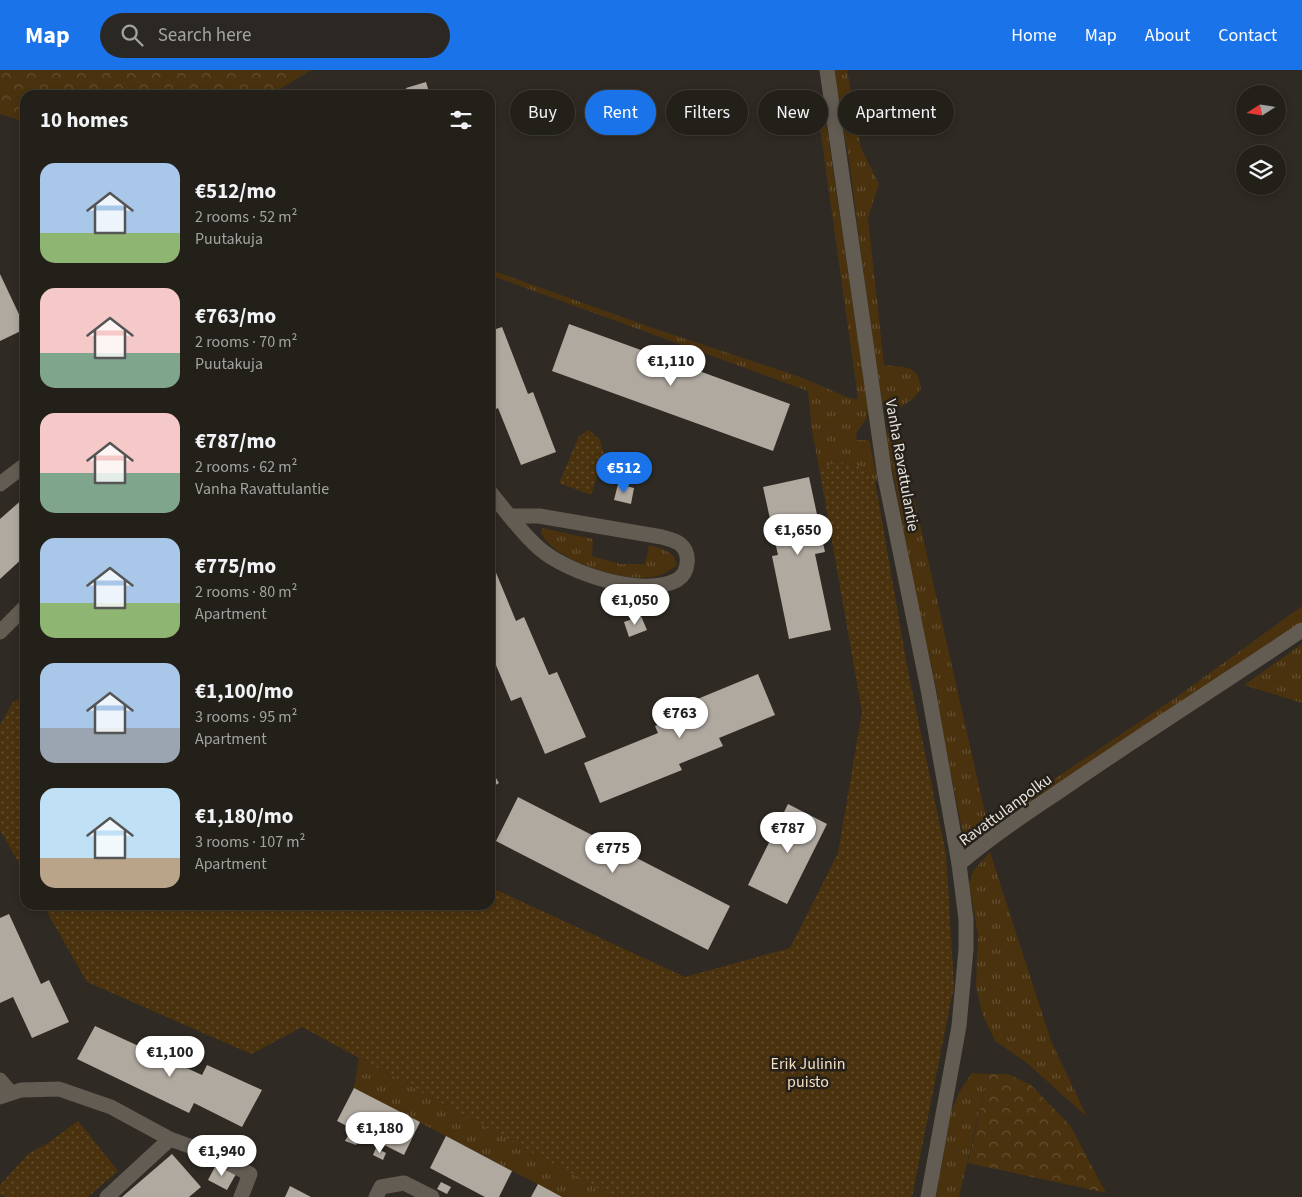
<!DOCTYPE html>
<html lang="en">
<head>
<meta charset="utf-8">
<style>
  :root { --surface:#23201a; --page:#2b2823; --text:#f1f3f6; --muted:#a3a3a2; --line:#403e39; --accent:#1a73e8 }
  body { margin:0; font-family:"Source Sans 3",sans-serif; background:var(--page); color:var(--text); height:100vh; display:flex; flex-direction:column; font-size:19px; white-space:nowrap }
  * { box-sizing:border-box; margin:0 }
  p { font-size:16px; color:var(--muted) }
  .icon { flex:none; width:28px; height:28px; fill:none; stroke:currentColor; stroke-width:2; stroke-linecap:round; stroke-linejoin:round }
  .map { position:relative; flex:1; overflow:hidden }
  .drawer { position:absolute; left:20px; top:20px; width:475px; height:820px; display:flex; flex-direction:column; background:var(--surface); border-radius:15px; box-shadow:0 2px 8px #0003,0 0 0 1px var(--line) }
  .drawer>* { flex:none }
  .hud { position:absolute; left:510px; top:20px; width:475px; height:45px; display:flex; gap:10px }
  .needle { width:32px; rotate:258deg }
  .controls { position:absolute; left:1236px; top:15px; display:grid; gap:10px }
  .controls a { display:grid; place-items:center; width:50px; height:50px; border-radius:50%; background:var(--surface); box-shadow:0 2px 8px #0003,0 0 0 1px var(--line); font-size:25px }
  .price { position:absolute; translate:-50% -42px; padding:0 11px; border-radius:18px; background:#fff; color:#222; font-size:16px; line-height:32px; filter:drop-shadow(0 1px 2px #0008) }
  .price::after { content:''; position:absolute; left:50%; top:30px; width:15px; height:11px; margin-left:-8px; background:inherit; clip-path:polygon(0 0,100% 0,50% 100%) }
  .price.selected { background:var(--accent); color:#fff }
  ul { padding:0; list-style:none }
  li { display:flex; align-items:center; gap:15px; height:125px; padding:0 20px }
  li span { display:grid; place-items:center; flex:none; width:140px; height:100px; border-radius:15px; color:#555 }
  li>.icon { margin-inline-start:auto }
  span .icon { width:60px; height:60px; fill:#fffc; stroke-width:1 }
  li b { font-size:21px }
  h2 { display:flex; justify-content:space-between; align-items:center; height:60px; padding:0 20px; font-size:21px }
  .chip { padding:0 18px; border-radius:22px; background:var(--surface); box-shadow:0 2px 8px #0003,0 0 0 1px var(--line); font-size:18px; line-height:45px }
  .chip.selected { background:var(--accent); color:#fff }
  header { display:flex; align-items:center; gap:30px; box-sizing:border-box; height:70px; padding:0 25px; background:var(--accent); color:#fff }
  header strong { font-size:24px }
  nav { display:flex; gap:28px; margin-inline-start:auto; font-size:18px }
  .search { width:350px; height:45px; background:var(--page); display:flex; align-items:center; gap:12px; box-sizing:border-box; padding:0 18px; border-radius:28px; color:var(--muted); font-size:19px }
  .map>svg:first-child { display:block }
  .grass { fill:url(#grass-tufts) }
  .forest { fill:url(#forest-crowns) }
  .park { fill:url(#park-dots) }
  .building { fill:#b0a9a0 }
  .lines { fill:none; stroke-linecap:round; stroke-linejoin:round }
  .minor { stroke:#625c53; stroke-width:15 }
  .labels { text-anchor:middle; stroke-width:5; stroke-linejoin:round; paint-order:stroke }
  .street-label { font-size:16px; fill:#e6e2dd; stroke:#252019 }
  .park-label { font-size:16px; fill:#f6dfc1; stroke:#252019 }
</style>
</head>
<body>
<header>
<strong>Map</strong>
<div class="search"><svg class="icon" aria-label="search" viewBox="0 0 24 24"><circle cx="10" cy="10" r="6"/><path d="M15 15l6 6"/></svg>Search here</div>
<nav><a>Home</a><a>Map</a><a>About</a><a>Contact</a></nav>
</header>
<div class="map">
<svg width="1302" height="1127" viewBox="0 0 1302 1127">
  <defs>
    <pattern id="grass-tufts" width="24" height="20" patternUnits="userSpaceOnUse" patternTransform="scale(1.25)"><rect width="24" height="20" fill="#4a320e"/><path d="M3 7l-1-3M5 7V3M7 7l1-3M15 17l-1-3M17 17v-4M19 17l1-3" fill="none" stroke="#644f31"/></pattern>
    <pattern id="forest-crowns" width="20" height="18" patternUnits="userSpaceOnUse" patternTransform="scale(1.25)"><rect width="20" height="18" fill="#4a320e"/><path d="M2 6a3 3 0 1 1 6 0M12 15a3 3 0 1 1 6 0" fill="none" stroke="#644f31"/></pattern>
    <pattern id="park-dots" width="8" height="8" patternUnits="userSpaceOnUse" patternTransform="scale(1.25)"><rect width="8" height="8" fill="#4a320e"/><path d="M2 2h.1M6 6h.1" fill="none" stroke="#644f31" stroke-width="1.8" stroke-linecap="round"/></pattern>
  </defs>
  <rect width="100%" height="100%" fill="#2f2a23"/>
  <g class="grass">
    <path d="M833 0H847L861 78 879 114 868 148 884 295C905 298 919 294 921 319L914 328 892 343 883 336 874 284 849 90Z"/>
    <path d="M818 44 825 45 868 338 867 348 856 363 857 370H869L878 411H875L858 396 835 391 820 403 812 360 808 321 490 205 497 202 653 258 803 308 849 328 858 329Z"/>
    <path d="M897 352 986 747 995 749 1178 626 1302 536V554L1200 624 977 768 966 767 963 764 942 659 936 618 913 511 888 375 887 361 889 355Z"/>
    <path d="M542 458 593 469 592 486 620 494H645L649 475 663 479 674 486 677 495C670 500 665 504 657 506 629 515 551 490 541 462Z"/>
    <path d="M1302 574V633L1244 615Z"/>
    <path d="M990 782 1051 971 1087 1047 1027 993 995 971 982 943 976 916 978 865 969 814 973 801Z"/>
    <path d="M359 988 534 1083 808 1127H562L354 1018Z"/>
    <path d="M972 1003 988 1004 959 1127H936L951 1042 959 1022Z"/>
  </g>
  <g class="forest">
    <path d="M0 0H311L270 25H25V52L0 44Z"/>
    <path d="M988 1004H1008L1031 1015 1070 1055 1106 1123 968 1093Z"/>
  </g>
  <g class="park">
    <path d="M589 360 600 370 604 385 591 425 559 413 579 366Z"/>
    <path d="M835 391 858 396 875 411 908 601 946 784 954 916 912 1127H614L302 957 251 984 87 912 43 835H490V817L685 907 790 878 838 783 862 642 820 403Z"/>
    <path d="M25 626V804L0 760V655L13 632Z"/>
    <path d="M78 1051 118 1101 88 1127H6L0 1125V1115L28 1084 48 1073Z"/>
  </g>
  <g class="building">
    <path d="M426 12 430 25H409L406 18Z"/>
    <path d="M0 204 25 257V259L0 271Z"/>
    <path d="M569 254 790 334 773 381 552 301Z"/>
    <path d="M502 257 528 324 533 322 556 382 521 395 498 338 494 340 490 329V261Z"/>
    <path d="M809 407 825 482 815 484 831 560 789 569 772 486 778 485 763 417Z"/>
    <path d="M618 414 634 418 631 434 614 430Z"/>
    <path d="M25 427V486L0 509V449Z"/>
    <path d="M492 493 516 551 524 547 549 605 557 602 586 667 545 684 521 627 511 631 490 581V494Z"/>
    <path d="M641 546 647 560 629 567 624 552Z"/>
    <path d="M758 604 775 645 719 668 723 676 679 694 682 700 600 733 584 693 658 663 655 656 698 638 695 630Z"/>
    <path d="M490 698 499 713 490 718Z"/>
    <path d="M518 727 730 836 708 880 496 771Z"/>
    <path d="M788 734 827 754 787 834 748 815Z"/>
    <path d="M9 844 41 914 49 910 69 952 32 968 13 927 0 933V848Z"/>
    <path d="M95 956 202 1005 207 995 262 1020 242 1057 194 1033 189 1043 77 989Z"/>
    <path d="M354 1018 420 1052 404 1085 337 1051Z"/>
    <path d="M349 1064 359 1069 356 1075 345 1071Z"/>
    <path d="M446 1066 512 1101 499 1127H485L430 1098Z"/>
    <path d="M376 1078 386 1083 383 1090 373 1085Z"/>
    <path d="M172 1084 201 1117 189 1127H122Z"/>
    <path d="M217 1093 236 1104 227 1120 208 1110Z"/>
    <path d="M441 1112 451 1117 447 1124 437 1119Z"/>
    <path d="M538 1114 562 1127H531Z"/>
    <path d="M290 1116 311 1127H285Z"/>
  </g>
  <g class="lines">
    <g class="minor">
      <path d="M827 0 885 407 928 619 959 794 966 849V879L959 956 928 1127"/>
      <path d="M0 414 25 395"/>
      <path d="M490 422C506 441 521 463 540 479 568 503 642 528 677 510 689 503 691 483 680 474 675 470 668 469 662 467L539 446H510"/>
      <path d="M0 562 25 537"/>
      <path d="M959 794C994 764 1032 740 1070 714 1147 661 1225 612 1302 560"/>
      <path d="M0 1010 11 1023"/>
      <path d="M0 1027 21 1020 59 1019 111 1037 170 1069 206 1082 250 1104 241 1127"/>
      <path d="M107 1127 170 1069"/>
      <path d="M376 1127 381 1117 404 1113 432 1127"/>
    </g>
  </g>
  <g class="labels">
    <g class="street-label">
      <text transform="translate(903 395) rotate(80)" y="6">Vanha Ravattulantie</text>
      <text transform="translate(1005 739) rotate(-36)" y="6">Ravattulanpolku</text>
    </g>
    <g class="park-label">
      <text x="808" y="999">Erik Julinin<tspan x="808" dy="18">puisto</tspan></text>
    </g>
  </g>
</svg>
<div class="controls">
<a><svg class="needle" viewBox="-14 -14 28 28"><path d="M0-13l5 13h-10z" fill="#e53935"/><path d="M0 13l5-13h-10z" fill="#a3a3a2"/></svg></a>
<a><svg class="icon" aria-label="layers" viewBox="0 0 24 24"><path d="M12 4l9 5-9 5-9-5zM3 14l9 5 9-5"/></svg></a>
</div>
<b class="price" style="left:671px;top:317px">€1,110</b>
<b class="price selected" style="left:624px;top:424px">€512</b>
<b class="price" style="left:798px;top:486px">€1,650</b>
<b class="price" style="left:635px;top:556px">€1,050</b>
<b class="price" style="left:680px;top:669px">€763</b>
<b class="price" style="left:788px;top:784px">€787</b>
<b class="price" style="left:613px;top:804px">€775</b>
<b class="price" style="left:170px;top:1008px">€1,100</b>
<b class="price" style="left:380px;top:1084px">€1,180</b>
<b class="price" style="left:222px;top:1107px">€1,940</b>
<div class="hud">
<a class="chip">Buy</a>
<a class="chip selected">Rent</a>
<a class="chip">Filters</a>
<a class="chip">New</a>
<a class="chip">Apartment</a>
</div>
<section class="drawer">
<h2>10 homes<svg class="icon" aria-label="filters" viewBox="0 0 24 24"><path d="M4 7h16M4 17h16"/><circle cx="9" cy="7" r="2"/><circle cx="15" cy="17" r="2"/></svg></h2>
<ul>
<li><span style="background:linear-gradient(#a9c7e8 70%,#8fb573 0)"><svg class="icon" aria-label="home" viewBox="0 0 24 24"><path d="M3 11l9-7 9 7M6 9v11h12V9"/></svg></span><div><b>€512/mo</b><p>2 rooms · 52 m²</p><p>Puutakuja</p></div></li>
<li><span style="background:linear-gradient(#f6c9c9 65%,#7fa58c 0)"><svg class="icon" aria-label="home" viewBox="0 0 24 24"><path d="M3 11l9-7 9 7M6 9v11h12V9"/></svg></span><div><b>€763/mo</b><p>2 rooms · 70 m²</p><p>Puutakuja</p></div></li>
<li><span style="background:linear-gradient(#f6c9c9 60%,#7fa58c 0)"><svg class="icon" aria-label="home" viewBox="0 0 24 24"><path d="M3 11l9-7 9 7M6 9v11h12V9"/></svg></span><div><b>€787/mo</b><p>2 rooms · 62 m²</p><p>Vanha Ravattulantie</p></div></li>
<li><span style="background:linear-gradient(#a9c7e8 65%,#8fb573 0)"><svg class="icon" aria-label="home" viewBox="0 0 24 24"><path d="M3 11l9-7 9 7M6 9v11h12V9"/></svg></span><div><b>€775/mo</b><p>2 rooms · 80 m²</p><p>Apartment</p></div></li>
<li><span style="background:linear-gradient(#a9c7e8 65%,#9aa5b1 0)"><svg class="icon" aria-label="home" viewBox="0 0 24 24"><path d="M3 11l9-7 9 7M6 9v11h12V9"/></svg></span><div><b>€1,100/mo</b><p>3 rooms · 95 m²</p><p>Apartment</p></div></li>
<li><span style="background:linear-gradient(#bfe0f5 70%,#b9a48a 0)"><svg class="icon" aria-label="home" viewBox="0 0 24 24"><path d="M3 11l9-7 9 7M6 9v11h12V9"/></svg></span><div><b>€1,180/mo</b><p>3 rooms · 107 m²</p><p>Apartment</p></div></li>
</ul>
</section>
</div>
</body>
</html>
